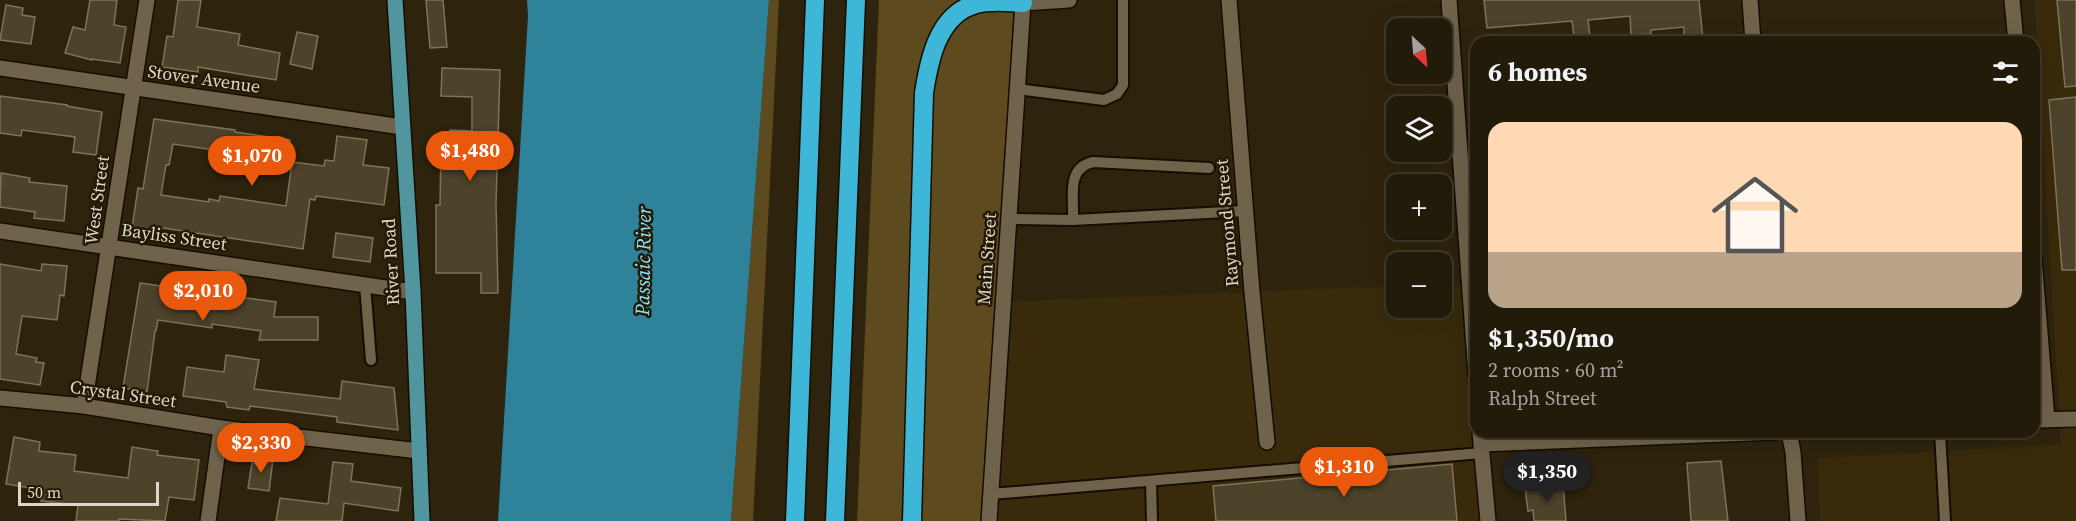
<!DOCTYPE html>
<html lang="en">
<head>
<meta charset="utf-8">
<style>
  :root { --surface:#221b0a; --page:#2e2818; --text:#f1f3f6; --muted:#a2a19c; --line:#3f392b; --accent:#ea580c }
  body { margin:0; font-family:"Source Serif 4",serif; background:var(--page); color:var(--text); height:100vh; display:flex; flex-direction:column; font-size:22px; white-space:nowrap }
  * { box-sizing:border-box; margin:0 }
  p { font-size:20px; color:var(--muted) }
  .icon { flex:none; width:33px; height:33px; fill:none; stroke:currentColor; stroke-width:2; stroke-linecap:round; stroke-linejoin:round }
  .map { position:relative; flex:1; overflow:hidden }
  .drawer { position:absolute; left:1470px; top:36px; width:570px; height:402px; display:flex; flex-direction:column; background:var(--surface); border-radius:18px; box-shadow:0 6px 24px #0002,0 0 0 2px var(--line) }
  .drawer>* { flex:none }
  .needle { width:39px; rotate:154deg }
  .fabs { position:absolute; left:1386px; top:18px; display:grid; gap:12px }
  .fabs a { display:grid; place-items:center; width:66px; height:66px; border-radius:12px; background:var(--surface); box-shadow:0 6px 24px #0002,0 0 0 2px var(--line); font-size:30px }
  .scale { position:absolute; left:18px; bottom:15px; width:141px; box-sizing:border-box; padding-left:6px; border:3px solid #ded7c9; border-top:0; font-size:16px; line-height:21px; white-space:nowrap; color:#ded7c9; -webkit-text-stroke:4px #241a04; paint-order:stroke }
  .price { position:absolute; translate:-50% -51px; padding:0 14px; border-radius:21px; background:var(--accent); color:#fff; font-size:20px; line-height:39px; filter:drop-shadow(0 2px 3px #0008) }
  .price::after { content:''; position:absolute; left:50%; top:36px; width:18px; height:14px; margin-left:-9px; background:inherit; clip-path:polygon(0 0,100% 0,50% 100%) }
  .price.current { background:#222; color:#fff }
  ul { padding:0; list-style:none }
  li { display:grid; align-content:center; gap:12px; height:318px; padding:0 18px }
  li span { display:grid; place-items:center; height:186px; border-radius:18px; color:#555 }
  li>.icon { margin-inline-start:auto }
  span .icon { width:108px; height:108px; fill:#fffc; stroke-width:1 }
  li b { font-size:26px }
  h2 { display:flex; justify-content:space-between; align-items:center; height:72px; padding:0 18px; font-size:26px }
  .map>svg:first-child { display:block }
  .built { fill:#382a0b }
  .green { fill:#5e4a1f }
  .water { fill:#2e8299 }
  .building { fill:#4d422a; stroke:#7f735a; stroke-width:1.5 }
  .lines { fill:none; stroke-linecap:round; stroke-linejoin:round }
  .lane-casing { stroke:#160d00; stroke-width:14 }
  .street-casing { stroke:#160d00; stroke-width:18 }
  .secondary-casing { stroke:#160d00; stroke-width:18 }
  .primary-casing { stroke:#160d00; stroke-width:18 }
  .highway-casing { stroke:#160d00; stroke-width:21 }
  .lane { stroke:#6f634b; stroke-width:10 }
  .street { stroke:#6f634b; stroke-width:15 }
  .secondary { stroke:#6f634b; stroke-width:15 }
  .primary { stroke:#51959f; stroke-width:15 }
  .highway { stroke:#3db6d7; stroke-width:18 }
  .labels { text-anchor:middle; stroke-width:5; stroke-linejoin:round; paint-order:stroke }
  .street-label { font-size:18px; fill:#ded7c9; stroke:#241a04 }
  .water-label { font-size:20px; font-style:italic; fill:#8be4ff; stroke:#241a04 }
</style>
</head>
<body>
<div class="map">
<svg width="2076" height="521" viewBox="0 0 2076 521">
  <rect width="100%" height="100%" fill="#2e240d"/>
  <g class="built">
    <path d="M2034 0H2076V521H1820L1817 458 2061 444Z"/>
    <path d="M1469 283 1476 384V432L1486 521H983L998 302 1396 286V308H1442V284Z"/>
  </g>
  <g class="green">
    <path d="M769 0H779L753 521H731Z"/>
    <path d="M879 0H1014L998 302 983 521H857Z"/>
  </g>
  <path class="water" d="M527 0H769L731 521H498L528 16Z"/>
  <g class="building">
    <path d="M90 0H117L114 25 126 27 120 63 92 59V60L65 53 73 27 85 30Z"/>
    <path d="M178 0H201L197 27 240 34 238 45 280 53 276 80 198 67V72L162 67 167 36 173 37Z"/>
    <path d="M426 0H443L447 47 430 48Z"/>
    <path d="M1484 0H1699L1703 40 1684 41V27L1651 30V34L1631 35 1630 16 1588 20 1590 36 1574 37 1572 21 1487 28Z"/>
    <path d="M2057 0H2076V86L2065 87Z"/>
    <path d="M6 5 23 8 22 15 35 17 31 44 0 40Z"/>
    <path d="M297 32 318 36 312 69 290 64Z"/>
    <path d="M442 68 500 70 496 204 498 293H481V273H436V205H440L441 148H450V130L472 131V97L441 96Z"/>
    <path d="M0 96 67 105V106L102 112 96 155 73 152 75 137 22 130 21 136 0 133Z"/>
    <path d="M2076 97V270H2062L2049 100Z"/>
    <path d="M154 119 235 130V132L290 140 285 171 240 165 242 154 173 144 169 165H166L161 195 209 202V199L219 201 220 196 286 206 292 162 324 166 325 160 334 161 337 136 367 140 363 165 389 168 384 205 316 196 315 200 310 199 303 249 157 227 155 239 131 235 138 188 143 189Z"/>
    <path d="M1 173 30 178 29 182 67 186 64 221 34 218 35 212 0 207Z"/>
    <path d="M336 233 373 238 370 262 333 257Z"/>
    <path d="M0 264 41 271 42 264 67 266 64 296 60 295 57 320 22 316 16 354 37 358 36 362 44 363 40 385 0 379Z"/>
    <path d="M140 283 276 302 274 317H318V340H259L261 331 212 324V328L158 320 156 331H155L147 392 123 388Z"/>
    <path d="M226 355 259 360 254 389 340 399 342 381 394 388 398 430 337 422V417L250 406 249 410 227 407 226 402 183 396 187 367 224 372Z"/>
    <path d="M14 437 40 442 39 451 76 455 74 471 128 478 132 447 158 451 157 455 199 460 194 500 169 497 165 521 119 519V521H76L78 505 41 501 43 490 6 484Z"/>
    <path d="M256 456 273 459 269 491 248 488 252 463 255 464Z"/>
    <path d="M1721 461 1728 521H1691L1687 463Z"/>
    <path d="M333 462 353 464 351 481 401 488 398 511 344 503 342 521H276L280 498 328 504Z"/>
    <path d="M1452 464 1457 521H1216L1213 486Z"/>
    <path d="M1563 484 1566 521H1534L1533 510 1528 511 1525 488Z"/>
  </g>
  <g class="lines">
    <g class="lane-casing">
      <g id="lane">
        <path d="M1017 89 1104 100 1117 94 1123 85V0"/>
        <path d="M1209 168 1093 162C1066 168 1074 196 1073 220L1246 211"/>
        <path d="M1009 219 1073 220"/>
        <path d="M365 285 371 360"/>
        <path d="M1940 432 1945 521"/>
        <path d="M1151 481 1152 521"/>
        <path d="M991 494 1482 453"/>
      </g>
    </g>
    <g class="street-casing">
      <g id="street">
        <path d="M1229 0 1252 292 1267 442"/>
        <path d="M1449 0 1476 375"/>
        <path d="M1750 0 1753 42"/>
        <path d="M2012 0 2016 42"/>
        <path d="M1023 3 1069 0"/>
        <path d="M0 68 402 127"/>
        <path d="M0 231 413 292"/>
        <path d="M2034 258 2047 420"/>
        <path d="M0 398 84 406 221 428 419 451"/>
        <path d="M84 406 147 0"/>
        <path d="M2034 420 2076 419"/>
        <path d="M1480 432 1488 521"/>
        <path d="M1789 432 1793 452 1798 521"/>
        <path d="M1481 444 1774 432"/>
        <path d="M208 521 221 428"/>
      </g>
    </g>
    <g class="secondary-casing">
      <path id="secondary" d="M989 521 1023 3"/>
    </g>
    <g class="primary-casing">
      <path id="primary" d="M395 0 413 292 422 521"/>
    </g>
    <g class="highway-casing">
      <g id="highway">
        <path d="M795 521 815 0"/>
        <path d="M835 521 856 0"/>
        <path d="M912 521 924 93C929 60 938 14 976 4 991 0 1007 2 1023 3"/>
      </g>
    </g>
    <use href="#lane" class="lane"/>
    <use href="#street" class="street"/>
    <use href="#secondary" class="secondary"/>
    <use href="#primary" class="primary"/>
    <use href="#highway" class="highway"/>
  </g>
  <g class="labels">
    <g class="street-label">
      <text transform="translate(204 79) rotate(8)" y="6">Stover Avenue</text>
      <text transform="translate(97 200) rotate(-82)" y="6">West Street</text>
      <text transform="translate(1227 223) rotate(-95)" y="6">Raymond Street</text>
      <text transform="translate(174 237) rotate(8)" y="6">Bayliss Street</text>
      <text transform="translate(987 259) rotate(-86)" y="6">Main Street</text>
      <text transform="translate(391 262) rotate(-93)" y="6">River Road</text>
      <text transform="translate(123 394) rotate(8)" y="6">Crystal Street</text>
    </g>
    <g class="water-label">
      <text transform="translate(643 261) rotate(-89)" y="7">Passaic River</text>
    </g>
  </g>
</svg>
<div class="fabs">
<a><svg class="needle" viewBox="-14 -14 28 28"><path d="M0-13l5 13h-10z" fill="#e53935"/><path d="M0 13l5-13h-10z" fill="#a2a19c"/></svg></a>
<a><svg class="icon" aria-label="layers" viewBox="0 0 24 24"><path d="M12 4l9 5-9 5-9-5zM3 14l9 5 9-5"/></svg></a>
<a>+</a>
<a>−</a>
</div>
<div class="scale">50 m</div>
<b class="price" style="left:470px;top:182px">$1,480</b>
<b class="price" style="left:252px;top:187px">$1,070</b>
<b class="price" style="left:203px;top:322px">$2,010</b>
<b class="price" style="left:261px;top:474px">$2,330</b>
<b class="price" style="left:1344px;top:498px">$1,310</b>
<b class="price current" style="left:1547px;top:503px">$1,350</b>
<section class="drawer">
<h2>6 homes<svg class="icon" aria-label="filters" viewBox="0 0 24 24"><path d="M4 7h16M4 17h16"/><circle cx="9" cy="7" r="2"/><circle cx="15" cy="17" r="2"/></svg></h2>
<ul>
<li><span style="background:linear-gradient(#ffd9b3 70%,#b9a48a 0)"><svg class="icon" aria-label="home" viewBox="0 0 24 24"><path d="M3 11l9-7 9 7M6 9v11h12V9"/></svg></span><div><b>$1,350/mo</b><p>2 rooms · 60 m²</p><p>Ralph Street</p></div></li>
</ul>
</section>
</div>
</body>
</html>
